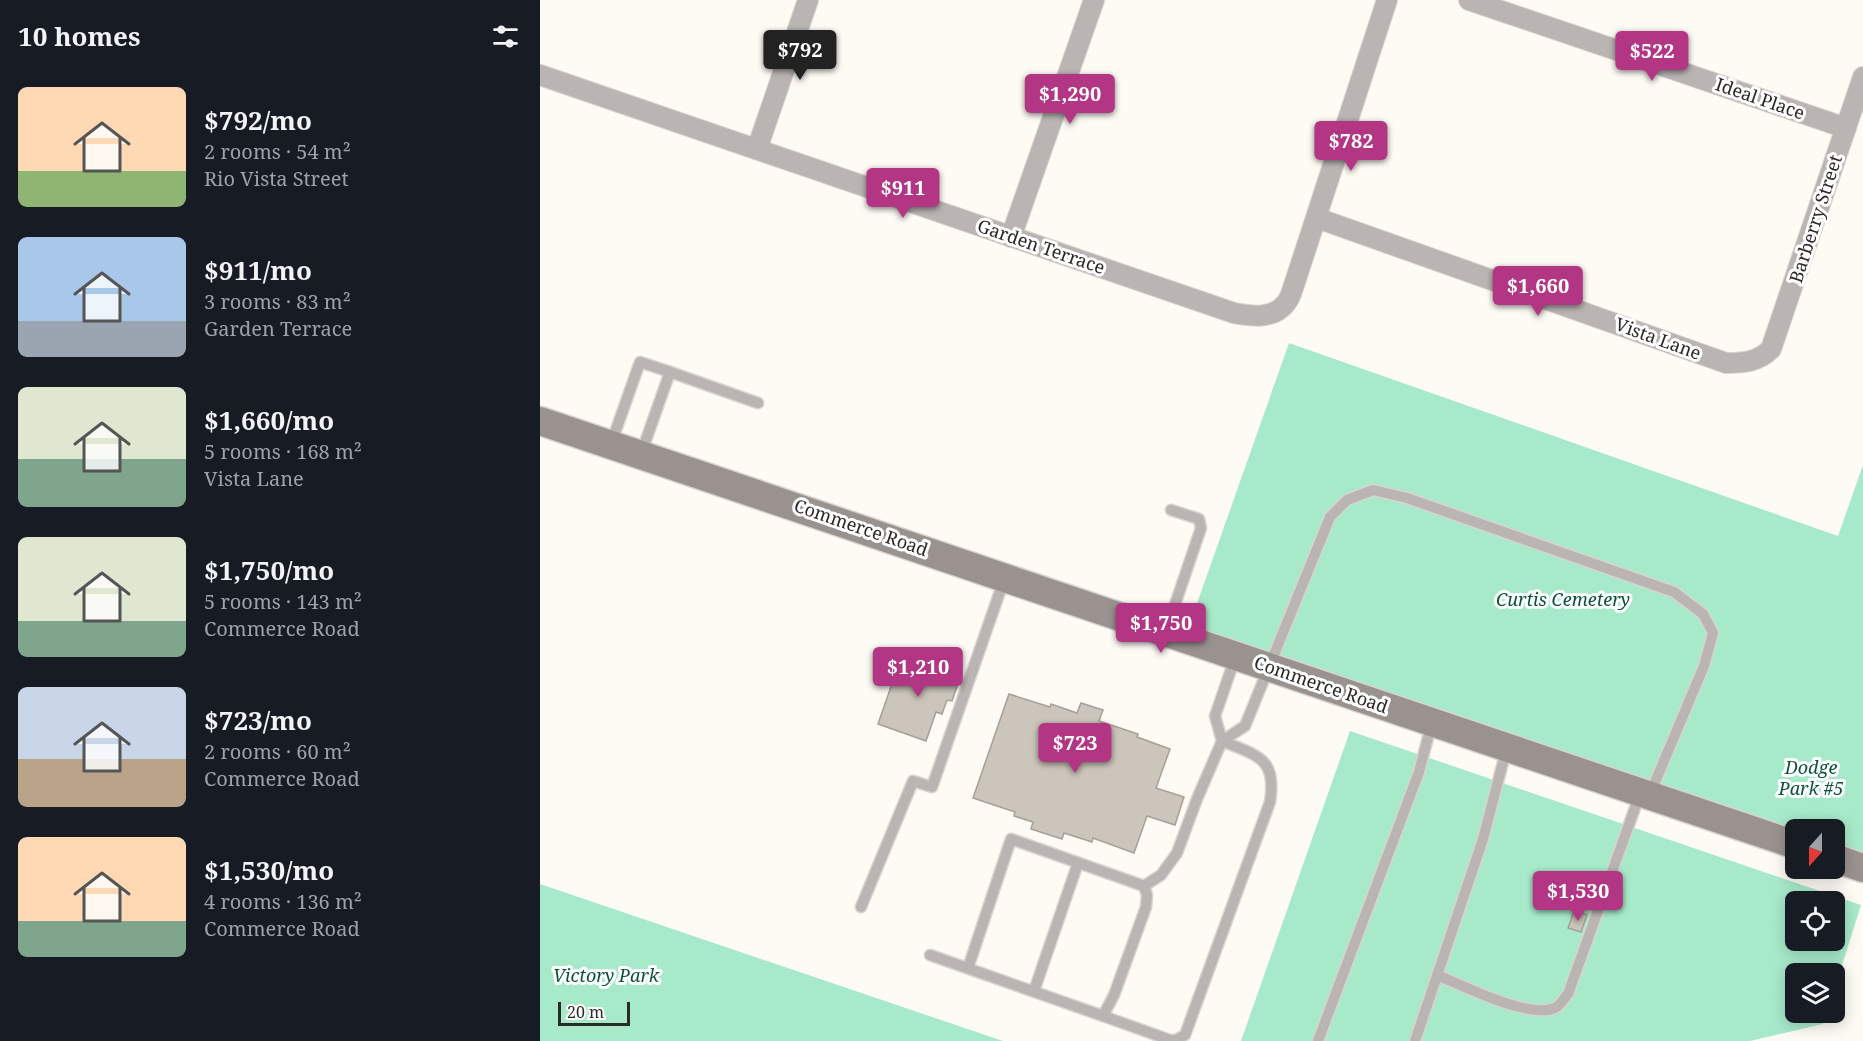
<!DOCTYPE html>
<html lang="en">
<head>
<meta charset="utf-8">
<style>
  :root { --surface:#171b24; --page:#20242c; --text:#f1f3f6; --muted:#9ea1a6; --accent:#b33685 }
  body { margin:0; font-family:"Noto Serif",serif; background:var(--page); color:var(--text); height:100vh; display:flex; flex-direction:column; font-size:22px; white-space:nowrap }
  * { box-sizing:border-box; margin:0 }
  p { font-size:20px; color:var(--muted) }
  .icon { flex:none; width:33px; height:33px; fill:none; stroke:currentColor; stroke-width:2; stroke-linecap:round; stroke-linejoin:round }
  .map { position:relative; flex:1; overflow:hidden }
  .drawer { display:flex; flex-direction:column; background:var(--surface); width:540px }
  .drawer>* { flex:none }
  .needle { width:39px; rotate:201deg }
  .controls { position:absolute; left:1245px; top:819px; display:grid; gap:12px }
  .controls a { display:grid; place-items:center; width:60px; height:60px; border-radius:9px; background:var(--surface); box-shadow:0 3px 15px #0003; font-size:30px }
  .scale { position:absolute; left:18px; bottom:15px; width:72px; box-sizing:border-box; padding-left:6px; border:3px solid #2b2925; border-top:0; font-size:16px; line-height:21px; white-space:nowrap; color:#2b2925; -webkit-text-stroke:4px #fff; paint-order:stroke }
  .price { position:absolute; translate:-50% -51px; padding:0 14px; border-radius:6px; background:var(--accent); color:#fff; font-size:20px; line-height:39px; filter:drop-shadow(0 2px 3px #0008) }
  .price::after { content:''; position:absolute; left:50%; top:36px; width:18px; height:14px; margin-left:-9px; background:inherit; clip-path:polygon(0 0,100% 0,50% 100%) }
  .price.selected { background:#222; color:#fff }
  ul { padding:0; list-style:none }
  li { display:flex; align-items:center; gap:18px; height:150px; padding:0 18px }
  li span { display:grid; place-items:center; flex:none; width:168px; height:120px; border-radius:9px; color:#555 }
  li>.icon { margin-inline-start:auto }
  span .icon { width:72px; height:72px; fill:#fffc; stroke-width:1 }
  li b { font-size:26px }
  h2 { display:flex; justify-content:space-between; align-items:center; height:72px; padding:0 18px; font-size:26px }
  main { display:flex; flex:1; min-height:0 }
  .map>svg:first-child { display:block }
  .green { fill:#a7eaca; fill-rule:evenodd }
  .building { fill:#cbc5bb; stroke:#a6a097; stroke-width:1.5 }
  .lines { fill:none; stroke-linecap:round; stroke-linejoin:round }
  .service-casing { stroke:#d8d4cf; stroke-width:13 }
  .minor-casing { stroke:#d8d4cf; stroke-width:22 }
  .secondary-casing { stroke:#d8d4cf; stroke-width:31 }
  .service { stroke:#bab4b2; stroke-width:10 }
  .minor { stroke:#bab4b2; stroke-width:20 }
  .secondary { stroke:#9a928f; stroke-width:28 }
  .labels { text-anchor:middle; stroke-width:6; stroke-linejoin:round; paint-order:stroke }
  .street-label { font-size:18px; fill:#2b2925; stroke:#fff }
  .park-label { font-size:18px; font-style:italic; fill:#095339; stroke:#fff }
</style>
</head>
<body>
<main>
<section class="drawer">
<h2>10 homes<svg class="icon" aria-label="filters" viewBox="0 0 24 24"><path d="M4 7h16M4 17h16"/><circle cx="9" cy="7" r="2"/><circle cx="15" cy="17" r="2"/></svg></h2>
<ul>
<li><span style="background:linear-gradient(#ffd9b3 70%,#8fb573 0)"><svg class="icon" aria-label="home" viewBox="0 0 24 24"><path d="M3 11l9-7 9 7M6 9v11h12V9"/></svg></span><div><b>$792/mo</b><p>2 rooms · 54 m²</p><p>Rio Vista Street</p></div></li>
<li><span style="background:linear-gradient(#a9c7e8 70%,#9aa5b1 0)"><svg class="icon" aria-label="home" viewBox="0 0 24 24"><path d="M3 11l9-7 9 7M6 9v11h12V9"/></svg></span><div><b>$911/mo</b><p>3 rooms · 83 m²</p><p>Garden Terrace</p></div></li>
<li><span style="background:linear-gradient(#dfe7d0 60%,#7fa58c 0)"><svg class="icon" aria-label="home" viewBox="0 0 24 24"><path d="M3 11l9-7 9 7M6 9v11h12V9"/></svg></span><div><b>$1,660/mo</b><p>5 rooms · 168 m²</p><p>Vista Lane</p></div></li>
<li><span style="background:linear-gradient(#dfe7d0 70%,#7fa58c 0)"><svg class="icon" aria-label="home" viewBox="0 0 24 24"><path d="M3 11l9-7 9 7M6 9v11h12V9"/></svg></span><div><b>$1,750/mo</b><p>5 rooms · 143 m²</p><p>Commerce Road</p></div></li>
<li><span style="background:linear-gradient(#c9d6e8 60%,#b9a48a 0)"><svg class="icon" aria-label="home" viewBox="0 0 24 24"><path d="M3 11l9-7 9 7M6 9v11h12V9"/></svg></span><div><b>$723/mo</b><p>2 rooms · 60 m²</p><p>Commerce Road</p></div></li>
<li><span style="background:linear-gradient(#ffd9b3 70%,#7fa58c 0)"><svg class="icon" aria-label="home" viewBox="0 0 24 24"><path d="M3 11l9-7 9 7M6 9v11h12V9"/></svg></span><div><b>$1,530/mo</b><p>4 rooms · 136 m²</p><p>Commerce Road</p></div></li>
</ul>
</section>
<div class="map">
<svg width="1323" height="1041" viewBox="0 0 1323 1041">
  <rect width="100%" height="100%" fill="#fefaf4"/>
  <g class="green">
    <path d="M749 343 1298 536 1323 465V865L1295 855 1294 830H1256L1255 842 648 629Z"/>
    <path d="M810 731 1321 905 1295 987 1294 974H1256V1012L1286 1013 1283 1024 1210 1041H701ZM1256 902H1294V940H1256Z"/>
    <path d="M0 884 463 1041H0Z"/>
  </g>
  <g class="building">
    <path d="M361 658 392 668 393 665 421 675 412 701 407 700 402 714 396 712 386 741 338 724Z"/>
    <path d="M469 694 510 707 511 704 537 713 541 703 563 710 559 721 598 734 597 737 630 749 616 788 644 797 635 825 607 816 594 853 553 838 552 842 524 833 522 839 491 829 493 822 474 816 475 812 433 798Z"/>
    <path d="M1034 911 1047 915 1041 932 1028 928Z"/>
  </g>
  <g class="lines">
    <g class="service-casing">
      <g id="service">
        <path d="M71 444 100 362 130 372"/>
        <path d="M101 454 130 372 218 403"/>
        <path d="M626 631 661 528 659 519 631 510"/>
        <path d="M695 658 675 716 682 741 705 726 790 517 807 500 833 490 867 498 1134 592 1163 614 1173 633 1164 666 1110 794"/>
        <path d="M682 741C718 756 737 758 730 802L645 1035 636 1040H630L563 1016 574 995 606 907 607 895 604 886 621 875 637 853 657 799Z"/>
        <path d="M321 907 373 781 392 787 464 580"/>
        <path d="M390 955 563 1016"/>
        <path d="M428 968 471 839 604 886"/>
        <path d="M897 975C924 986 988 1019 1015 1008 1020 1006 1024 998 1028 994L1100 794"/>
        <path d="M494 991 538 863"/>
        <path d="M778 1041 879 772 892 722"/>
        <path d="M875 1041 943 839 967 747"/>
      </g>
    </g>
    <g class="minor-casing">
      <g id="minor">
        <path d="M929 0 1306 128"/>
        <path d="M0 75 694 313C711 316 733 320 746 303 750 299 752 291 754 285L847 0"/>
        <path d="M217 149 268 0"/>
        <path d="M777 218 1186 363C1204 363 1218 362 1231 349L1323 77"/>
        <path d="M471 237 554 0"/>
      </g>
    </g>
    <g class="secondary-casing">
      <g id="secondary">
        <path d="M0 421 1256 845"/>
        <path d="M1294 858 1323 868"/>
      </g>
    </g>
    <use href="#service" class="service"/>
    <use href="#minor" class="minor"/>
    <use href="#secondary" class="secondary"/>
  </g>
  <g class="labels">
    <g class="street-label">
      <text transform="translate(1220 99) rotate(19)" y="6">Ideal Place</text>
      <text transform="translate(1276 219) rotate(-72)" y="6">Barberry Street</text>
      <text transform="translate(501 247) rotate(19)" y="6">Garden Terrace</text>
      <text transform="translate(1118 339) rotate(20)" y="6">Vista Lane</text>
      <text transform="translate(321 528) rotate(19)" y="6">Commerce Road</text>
      <text transform="translate(781 685) rotate(19)" y="6">Commerce Road</text>
    </g>
    <g class="park-label">
      <text x="1023" y="606">Curtis Cemetery</text>
      <text x="1271" y="774">Dodge<tspan x="1271" dy="21">Park #5</tspan></text>
      <text x="66" y="982">Victory Park</text>
    </g>
  </g>
</svg>
<div class="controls">
<a><svg class="needle" viewBox="-14 -14 28 28"><path d="M0-13l5 13h-10z" fill="#e53935"/><path d="M0 13l5-13h-10z" fill="#9ea1a6"/></svg></a>
<a><svg class="icon" aria-label="locate" viewBox="0 0 24 24"><circle cx="12" cy="12" r="6"/><path d="M12 2v4M12 18v4M2 12h4M18 12h4"/></svg></a>
<a><svg class="icon" aria-label="layers" viewBox="0 0 24 24"><path d="M12 4l9 5-9 5-9-5zM3 14l9 5 9-5"/></svg></a>
</div>
<div class="scale">20 m</div>
<b class="price selected" style="left:260px;top:81px">$792</b>
<b class="price" style="left:1112px;top:82px">$522</b>
<b class="price" style="left:530px;top:125px">$1,290</b>
<b class="price" style="left:811px;top:172px">$782</b>
<b class="price" style="left:363px;top:219px">$911</b>
<b class="price" style="left:998px;top:317px">$1,660</b>
<b class="price" style="left:621px;top:654px">$1,750</b>
<b class="price" style="left:378px;top:698px">$1,210</b>
<b class="price" style="left:535px;top:774px">$723</b>
<b class="price" style="left:1038px;top:922px">$1,530</b>
</div>
</main>
</body>
</html>
